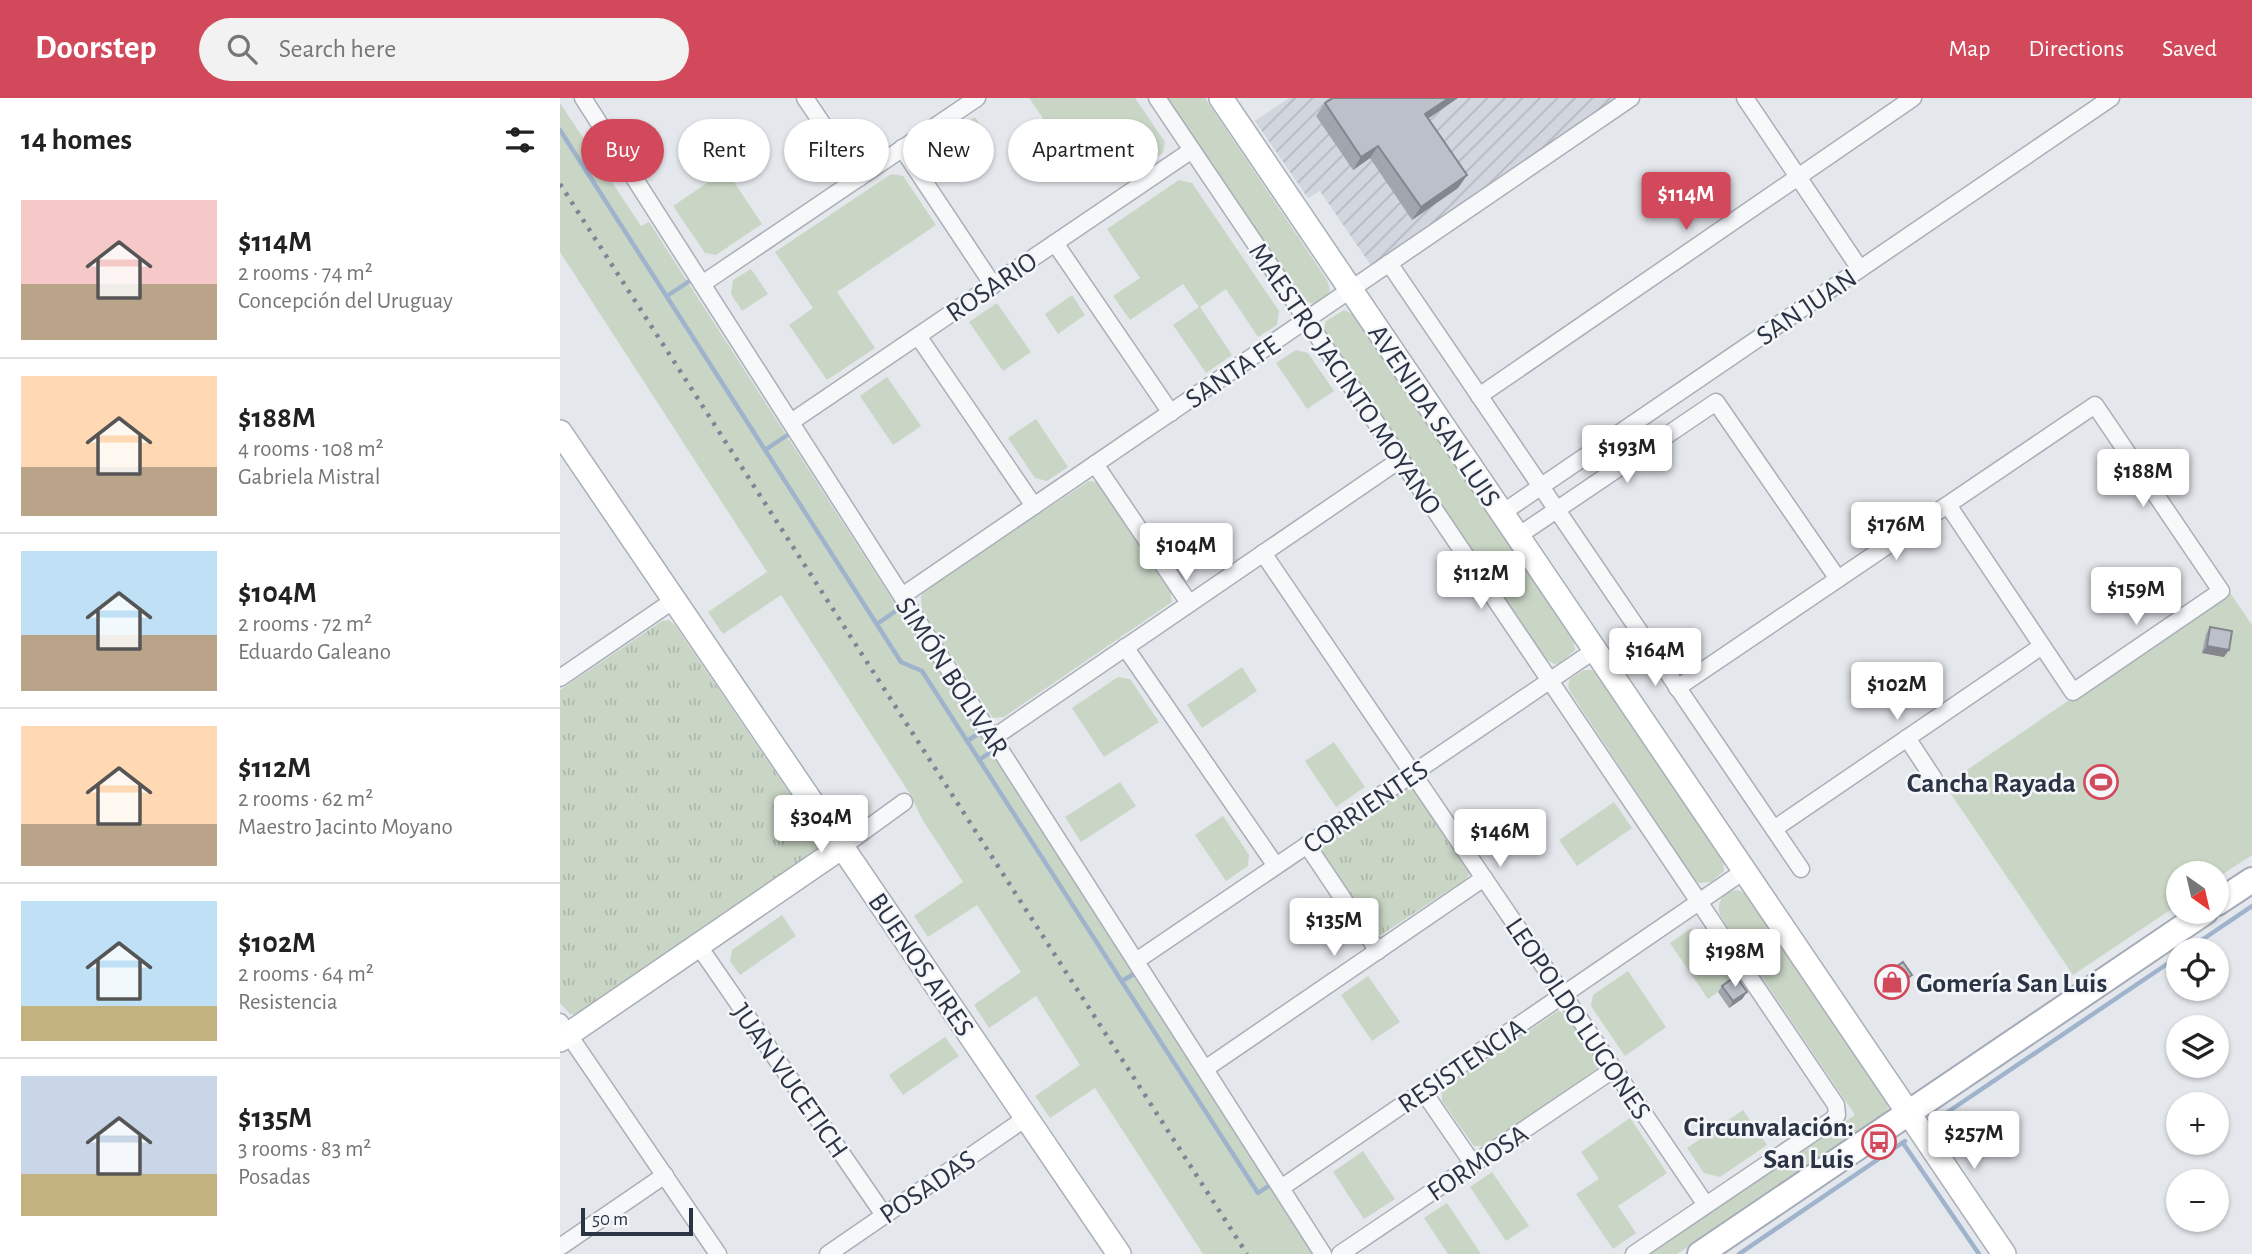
<!DOCTYPE html>
<html lang="en">
<head>
<meta charset="utf-8">
<style>
  :root { --surface:#fff; --page:#f2f2f2; --text:#222; --muted:#767676; --line:#e0e0e0; --accent:#d1495b }
  body { margin:0; font-family:"Alegreya Sans",sans-serif; background:var(--page); color:var(--text); height:100vh; display:flex; flex-direction:column; font-size:26px; white-space:nowrap }
  * { box-sizing:border-box; margin:0 }
  p { font-size:23px; color:var(--muted) }
  .icon { flex:none; width:38px; height:38px; fill:none; stroke:currentColor; stroke-width:2; stroke-linecap:round; stroke-linejoin:round }
  .map { position:relative; flex:1; overflow:hidden }
  .details { display:flex; flex-direction:column; background:var(--surface); width:560px }
  .details>* { flex:none }
  .guide { position:absolute; left:21px; top:21px; width:665px; height:63px; display:flex; gap:14px }
  .needle { width:46px; rotate:146deg }
  .buttons { position:absolute; left:1606px; top:763px; display:grid; gap:14px }
  .buttons a { display:grid; place-items:center; width:63px; height:63px; border-radius:50%; background:var(--surface); box-shadow:0 2px 5px #0004; font-size:35px }
  .scale { position:absolute; left:21px; bottom:18px; width:112px; box-sizing:border-box; padding-left:7px; border:4px solid #2b3445; border-top:0; font-size:19px; line-height:24px; white-space:nowrap; color:#2b3445; -webkit-text-stroke:5px #f4f6f9; paint-order:stroke }
  .price { position:absolute; translate:-50% -60px; padding:0 16px; border-radius:7px; background:#fff; color:#222; font-size:23px; line-height:46px; filter:drop-shadow(0 2px 4px #0008) }
  .price::after { content:''; position:absolute; left:50%; top:42px; width:21px; height:16px; margin-left:-10px; background:inherit; clip-path:polygon(0 0,100% 0,50% 100%) }
  .price.active { background:var(--accent); color:#fff }
  ul { padding:0; list-style:none }
  li { display:flex; align-items:center; gap:21px; height:175px; padding:0 21px }
  li+li { border-top:2px solid var(--line) }
  li span { display:grid; place-items:center; flex:none; width:196px; height:140px; border-radius:0px; color:#555 }
  li>.icon { margin-inline-start:auto }
  span .icon { width:84px; height:84px; fill:#fffc; stroke-width:1 }
  li b { font-size:30px }
  h2 { display:flex; justify-content:space-between; align-items:center; height:84px; padding:0 21px; font-size:30px }
  .chip { padding:0 24px; border-radius:32px; background:var(--surface); box-shadow:0 2px 5px #0004; font-size:24px; line-height:63px }
  .chip.active { background:var(--accent); color:#fff }
  header { display:flex; align-items:center; gap:42px; box-sizing:border-box; height:98px; padding:0 35px; background:var(--accent); color:#fff }
  header strong { font-size:33px }
  nav { display:flex; gap:38px; margin-inline-start:auto; font-size:24px }
  .search { width:490px; height:63px; background:var(--page); display:flex; align-items:center; gap:18px; box-sizing:border-box; padding:0 24px; border-radius:38px; color:var(--muted); font-size:26px }
  main { display:flex; flex:1; min-height:0 }
  .map>svg:first-child { display:block }
  .industrial { fill:url(#industrial-furrows) }
  .green { fill:#c9d6c5 }
  .park { fill:url(#park-tufts) }
  .lines { fill:none; stroke-linecap:round; stroke-linejoin:round }
  .stream { stroke:#9fb4cc; stroke-width:4.5 }
  .street-casing { stroke:#a9aeb7; stroke-width:19 }
  .secondary-casing { stroke:#a9aeb7; stroke-width:26 }
  .primary-casing { stroke:#a3abb8; stroke-width:28 }
  .street { stroke:#f7f8fa; stroke-width:16 }
  .secondary { stroke:#fff; stroke-width:23 }
  .primary { stroke:#fff; stroke-width:24 }
  .rail { stroke:#7d8696; stroke-width:4.5; stroke-dasharray:3.5 7; stroke-linecap:butt }
  .wall { fill:#a1a5ae }
  .shaded-wall { fill:#83868d }
  .building { fill:#bbc0ca; stroke:#83868d; stroke-width:2 }
  .labels { text-anchor:middle; stroke-width:5; stroke-linejoin:round; paint-order:stroke }
  .street-label { font-size:28px; fill:#2b3445; stroke:#f4f6f9 }
  .poi-label { font-size:28px; font-weight:bold; fill:#2b3445; stroke:#f4f6f9; text-anchor:end }
</style>
</head>
<body>
<header>
<strong>Doorstep</strong>
<div class="search"><svg class="icon" aria-label="search" viewBox="0 0 24 24"><circle cx="10" cy="10" r="6"/><path d="M15 15l6 6"/></svg>Search here</div>
<nav><a>Map</a><a>Directions</a><a>Saved</a></nav>
</header>
<main>
<section class="details">
<h2>14 homes<svg class="icon" aria-label="filters" viewBox="0 0 24 24"><path d="M4 7h16M4 17h16"/><circle cx="9" cy="7" r="2"/><circle cx="15" cy="17" r="2"/></svg></h2>
<ul>
<li><span style="background:linear-gradient(#f6c9c9 60%,#b9a48a 0)"><svg class="icon" aria-label="home" viewBox="0 0 24 24"><path d="M3 11l9-7 9 7M6 9v11h12V9"/></svg></span><div><b>$114M</b><p>2 rooms · 74 m²</p><p>Concepción del Uruguay</p></div></li>
<li><span style="background:linear-gradient(#ffd9b3 65%,#b9a48a 0)"><svg class="icon" aria-label="home" viewBox="0 0 24 24"><path d="M3 11l9-7 9 7M6 9v11h12V9"/></svg></span><div><b>$188M</b><p>4 rooms · 108 m²</p><p>Gabriela Mistral</p></div></li>
<li><span style="background:linear-gradient(#bfe0f5 60%,#b9a48a 0)"><svg class="icon" aria-label="home" viewBox="0 0 24 24"><path d="M3 11l9-7 9 7M6 9v11h12V9"/></svg></span><div><b>$104M</b><p>2 rooms · 72 m²</p><p>Eduardo Galeano</p></div></li>
<li><span style="background:linear-gradient(#ffd9b3 70%,#b9a48a 0)"><svg class="icon" aria-label="home" viewBox="0 0 24 24"><path d="M3 11l9-7 9 7M6 9v11h12V9"/></svg></span><div><b>$112M</b><p>2 rooms · 62 m²</p><p>Maestro Jacinto Moyano</p></div></li>
<li><span style="background:linear-gradient(#bfe0f5 75%,#c2b280 0)"><svg class="icon" aria-label="home" viewBox="0 0 24 24"><path d="M3 11l9-7 9 7M6 9v11h12V9"/></svg></span><div><b>$102M</b><p>2 rooms · 64 m²</p><p>Resistencia</p></div></li>
<li><span style="background:linear-gradient(#c9d6e8 70%,#c2b280 0)"><svg class="icon" aria-label="home" viewBox="0 0 24 24"><path d="M3 11l9-7 9 7M6 9v11h12V9"/></svg></span><div><b>$135M</b><p>3 rooms · 83 m²</p><p>Posadas</p></div></li>
</ul>
</section>
<div class="map">
<svg width="1692" height="1156" viewBox="0 0 1692 1156">
  <defs>
    <pattern id="industrial-furrows" width="10" height="10" patternUnits="userSpaceOnUse" patternTransform="scale(1.75)"><rect width="10" height="10" fill="#d2d6de"/><path d="M-1 1l2-2M0 10L10 0M9 11l2-2" fill="none" stroke="#b4b8c0"/></pattern>
    <pattern id="park-tufts" width="24" height="20" patternUnits="userSpaceOnUse" patternTransform="scale(1.75)"><rect width="24" height="20" fill="#c9d6c5"/><path d="M3 7l-1-3M5 7V3M7 7l1-3M15 17l-1-3M17 17v-4M19 17l1-3" fill="none" stroke="#adb8ab"/></pattern>
  </defs>
  <rect width="100%" height="100%" fill="#e4e7ec"/>
  <path class="industrial" d="M729 0H1061L812 169 760 93 748 100 695 23Z"/>
  <g class="green">
    <path d="M469 0H575L605 44 603 55 585 67 566 40 542 56 524 29 500 45Z"/>
    <path d="M607 0H645L767 182 770 192 765 200 754 206 745 203Z"/>
    <path d="M0 5 81 128 89 124 754 1156H643L535 990 490 1020 475 998 520 967 476 898 429 930 414 907 461 874 417 807 368 839 354 818 403 784 362 721 350 696 221 497 163 536 148 514 207 474 0 154Z"/>
    <path d="M415 19 434 48 386 81 372 61 374 47Z"/>
    <path d="M166 72 202 126 156 157 145 155 113 108Z"/>
    <path d="M331 76 343 78 376 127 277 194 315 250 267 282 229 227 253 210 215 154Z"/>
    <path d="M619 82 632 85 719 213 717 227 698 239 666 191 640 209 672 257 646 275 613 227 639 209 623 186 570 222 553 198 580 180 547 131Z"/>
    <path d="M191 171 208 196 182 213 171 196 173 182Z"/>
    <path d="M512 197 525 217 498 236 485 216Z"/>
    <path d="M437 205 471 254 443 273 409 224Z"/>
    <path d="M784 212 792 216 1013 541 1015 552 1000 565 994 566 986 561 766 236 764 229 766 223Z"/>
    <path d="M736 252 748 255 774 293 747 311 716 265Z"/>
    <path d="M327 279 361 328 333 347 300 298Z"/>
    <path d="M476 321 508 369 487 383 475 380 448 340Z"/>
    <path d="M529 383 536 384 540 389 610 492 612 504 444 619 433 620 362 512 361 498 367 490Z"/>
    <path d="M1669 493 1692 527V757L1657 780V775H1619V806L1513 877 1385 687Z"/>
    <path d="M682 569 697 593 642 630 627 607Z"/>
    <path d="M1024 572H1032L1039 579 1163 762 1164 773 1151 784 1139 785 1133 779 1011 595 1008 588 1010 581Z"/>
    <path d="M558 579 570 581 599 624 544 659 512 610Z"/>
    <path d="M774 644 805 689 776 709 745 663Z"/>
    <path d="M560 684 576 708 521 744 505 719Z"/>
    <path d="M1054 704 1072 730 1017 768 999 742Z"/>
    <path d="M663 718 689 757 688 768 666 783 635 737Z"/>
    <path d="M1178 792 1188 797 1325 1000 1329 1009 1323 1018 1117 1156H1088L1295 1017 1160 817C1156 803 1164 793 1178 792Z"/>
    <path d="M222 817 236 838 180 877 170 863 172 852Z"/>
    <path d="M1130 831 1142 833 1175 882 1148 901 1110 845Z"/>
    <path d="M1068 873 1106 929 1065 958 1031 908 1033 897Z"/>
    <path d="M808 878 840 924 812 943 781 897Z"/>
    <path d="M998 913 1009 918 1039 963V970L925 1048H914L882 1003V992Z"/>
    <path d="M385 939 399 958 343 997 329 977Z"/>
    <path d="M1183 1012 1207 1047 1160 1079 1144 1075 1127 1050Z"/>
    <path d="M1070 1020 1107 1075 1058 1108 1076 1135 1053 1151 1016 1096 1039 1081 1021 1054Z"/>
    <path d="M803 1053 835 1101 804 1121 773 1074Z"/>
    <path d="M932 1074 969 1128 946 1143 910 1089Z"/>
    <path d="M887 1105 921 1156H888L864 1120Z"/>
  </g>
  <g class="park">
    <path d="M109 522 115 527 256 734 260 746 252 755 22 914 17 917 10 916 0 905V592L102 523Z"/>
    <path d="M846 689 855 692 910 775 906 781 821 837 816 835 761 752 763 745Z"/>
  </g>
  <g class="lines">
    <g class="stream">
      <path d="M0 32 341 564 362 573 698 1095 713 1085"/>
      <path d="M107 198 134 180"/>
      <path d="M205 352 232 334"/>
      <path d="M317 526 343 508"/>
      <path d="M407 643 423 633"/>
      <path d="M419 662 435 651"/>
      <path d="M1627 852 1692 808"/>
      <path d="M562 883 577 874"/>
      <path d="M1370 1026 1619 858"/>
      <path d="M1343 1045 1419 1156"/>
      <path d="M1179 1156 1345 1043"/>
    </g>
    <g class="street-casing">
      <g id="street">
        <path d="M23 0 763 1156"/>
        <path d="M245 0 299 80"/>
        <path d="M597 0 1276 1007 1277 1017 1272 1022 1074 1156"/>
        <path d="M1185 0 1300 171"/>
        <path d="M342 50 433 187"/>
        <path d="M495 145 611 315"/>
        <path d="M829 165 1241 771"/>
        <path d="M142 186 417 0"/>
        <path d="M358 238 474 408"/>
        <path d="M919 298 1353 0"/>
        <path d="M231 324 632 52"/>
        <path d="M535 366 629 505"/>
        <path d="M942 415 1551 0"/>
        <path d="M958 438 1156 304 1278 481"/>
        <path d="M703 455 1146 1107"/>
        <path d="M342 498 1071 0"/>
        <path d="M565 549 716 768"/>
        <path d="M0 580 114 502"/>
        <path d="M1117 590 1535 307 1661 493 1513 594 1388 407"/>
        <path d="M433 640 841 361"/>
        <path d="M1347 640 1374 681"/>
        <path d="M1214 731 1482 548"/>
        <path d="M747 747 818 853"/>
        <path d="M282 749 344 704"/>
        <path d="M138 847 324 1117"/>
        <path d="M576 863 1035 552"/>
        <path d="M0 924 158 1156"/>
        <path d="M645 971 924 780"/>
        <path d="M863 993 913 1066"/>
        <path d="M721 1090 1184 773"/>
        <path d="M0 1149 105 1077"/>
        <path d="M268 1156 466 1020"/>
        <path d="M780 1156 1054 971"/>
      </g>
    </g>
    <g class="secondary-casing">
      <g id="secondary">
        <path d="M661 0 1444 1156"/>
        <path d="M0 334 559 1156"/>
        <path d="M0 942 282 749"/>
      </g>
    </g>
    <g class="primary-casing">
      <g id="primary">
        <path d="M1657 805 1692 782"/>
        <path d="M1140 1156 1645 814"/>
      </g>
    </g>
    <use href="#street" class="street"/>
    <use href="#secondary" class="secondary"/>
    <use href="#primary" class="primary"/>
    <path class="rail" d="M0 86 687 1156"/>
  </g>
  <g class="wall">
    <path d="M765 5 868 21 907 77 898 90 852 122 810 60 793 72 756 18Z"/>
    <path d="M1650 529 1664 559 1642 555 1646 536Z"/>
    <path d="M1322 879 1347 883 1325 897 1317 885Z"/>
    <path d="M1162 888 1187 894 1182 901 1169 910 1158 894Z"/>
  </g>
  <g class="shaded-wall">
    <path d="M889 0H898L856 29 865 16Z"/>
    <path d="M818 48 810 60 793 72 801 59Z"/>
    <path d="M907 77 898 90 852 122 861 109Z"/>
    <path d="M1647 548 1669 552 1664 559 1642 555Z"/>
    <path d="M1352 877 1347 883 1325 897 1330 891Z"/>
    <path d="M1187 894 1182 901 1169 910 1173 903Z"/>
  </g>
  <g class="building">
    <path d="M773 0H889L865 16 907 77 861 109 818 48 801 59 765 5Z"/>
    <path d="M1650 529 1672 533 1669 552 1647 548Z"/>
    <path d="M1343 864 1352 877 1330 891 1322 879Z"/>
    <path d="M1176 878 1187 894 1173 903 1162 888Z"/>
  </g>
  <defs>
    <g id="stadium-ring" transform="scale(1.75)"><circle r="9.5" fill="#f4f6f9" stroke="#d1495b" stroke-width="1.5"/><path d="M0-5a6.5 5 0 1 0 0 10a6.5 5 0 1 0 0-10ZM-3.5-1.8h7v3.6h-7Z" fill="#d1495b"/></g>
    <g id="shop-ring" transform="scale(1.75)"><circle r="9.5" fill="#f4f6f9" stroke="#d1495b" stroke-width="1.5"/><path d="M-5-2.5h2.3a2.7 3.5 0 0 1 5.4 0H5L5.5 6h-11ZM-1.5-2.5h3a1.5 2.3 0 0 0-3 0Z" fill="#d1495b"/></g>
    <g id="bus-ring" transform="scale(1.75)"><circle r="9.5" fill="#f4f6f9" stroke="#d1495b" stroke-width="1.5"/><path d="M-5-6H5V4H4V6H2V4H-2V6H-4V4H-5ZM-3.5-4V0h7V-4ZM-3.5 1.2v1.5H-2V1.2ZM2 1.2v1.5H3.5V1.2Z" fill="#d1495b"/></g>
  </defs>
  <g fill-rule="evenodd">
    <use href="#stadium-ring" x="1541" y="684"/>
    <use href="#shop-ring" x="1332" y="884"/>
    <use href="#bus-ring" x="1319" y="1044"/>
  </g>
  <g class="labels">
    <g class="street-label">
      <text transform="translate(431 188) rotate(-34)" y="10">ROSARIO</text>
      <text transform="translate(1246 208) rotate(-34)" y="10">SAN JUAN</text>
      <text transform="translate(672 273) rotate(-34)" y="10">SANTA FE</text>
      <text transform="translate(786 280) rotate(56)" y="10">MAESTRO JACINTO MOYANO</text>
      <text transform="translate(875 317) rotate(56)" y="10">AVENIDA SAN LUIS</text>
      <text transform="translate(393 578) rotate(57)" y="10">SIMÓN BOLIVAR</text>
      <text transform="translate(805 708) rotate(-34)" y="10">CORRIENTES</text>
      <text transform="translate(362 866) rotate(56)" y="10">BUENOS AIRES</text>
      <text transform="translate(1019 920) rotate(56)" y="10">LEOPOLDO LUGONES</text>
      <text transform="translate(901 967) rotate(-34)" y="10">RESISTENCIA</text>
      <text transform="translate(231 982) rotate(55)" y="10">JUAN VUCETICH</text>
      <text transform="translate(917 1064) rotate(-34)" y="10">FORMOSA</text>
      <text transform="translate(367 1088) rotate(-34)" y="10">POSADAS</text>
    </g>
    <g class="poi-label">
      <text x="1516" y="694">Cancha Rayada</text>
      <text x="1356" y="894" text-anchor="start">Gomería San Luis</text>
      <text x="1294" y="1038">Circunvalación:<tspan x="1294" dy="32">San Luis</tspan></text>
    </g>
  </g>
</svg>
<div class="buttons">
<a><svg class="needle" viewBox="-14 -14 28 28"><path d="M0-13l5 13h-10z" fill="#e53935"/><path d="M0 13l5-13h-10z" fill="#767676"/></svg></a>
<a><svg class="icon" aria-label="locate" viewBox="0 0 24 24"><circle cx="12" cy="12" r="6"/><path d="M12 2v4M12 18v4M2 12h4M18 12h4"/></svg></a>
<a><svg class="icon" aria-label="layers" viewBox="0 0 24 24"><path d="M12 4l9 5-9 5-9-5zM3 14l9 5 9-5"/></svg></a>
<a>+</a>
<a>−</a>
</div>
<div class="scale">50 m</div>
<b class="price active" style="left:1126px;top:134px">$114M</b>
<b class="price" style="left:1067px;top:387px">$193M</b>
<b class="price" style="left:1583px;top:411px">$188M</b>
<b class="price" style="left:1336px;top:464px">$176M</b>
<b class="price" style="left:626px;top:485px">$104M</b>
<b class="price" style="left:921px;top:513px">$112M</b>
<b class="price" style="left:1576px;top:529px">$159M</b>
<b class="price" style="left:1095px;top:590px">$164M</b>
<b class="price" style="left:1337px;top:624px">$102M</b>
<b class="price" style="left:261px;top:757px">$304M</b>
<b class="price" style="left:940px;top:771px">$146M</b>
<b class="price" style="left:774px;top:860px">$135M</b>
<b class="price" style="left:1175px;top:891px">$198M</b>
<b class="price" style="left:1414px;top:1073px">$257M</b>
<div class="guide">
<a class="chip active">Buy</a>
<a class="chip">Rent</a>
<a class="chip">Filters</a>
<a class="chip">New</a>
<a class="chip">Apartment</a>
</div>
</div>
</main>
</body>
</html>
